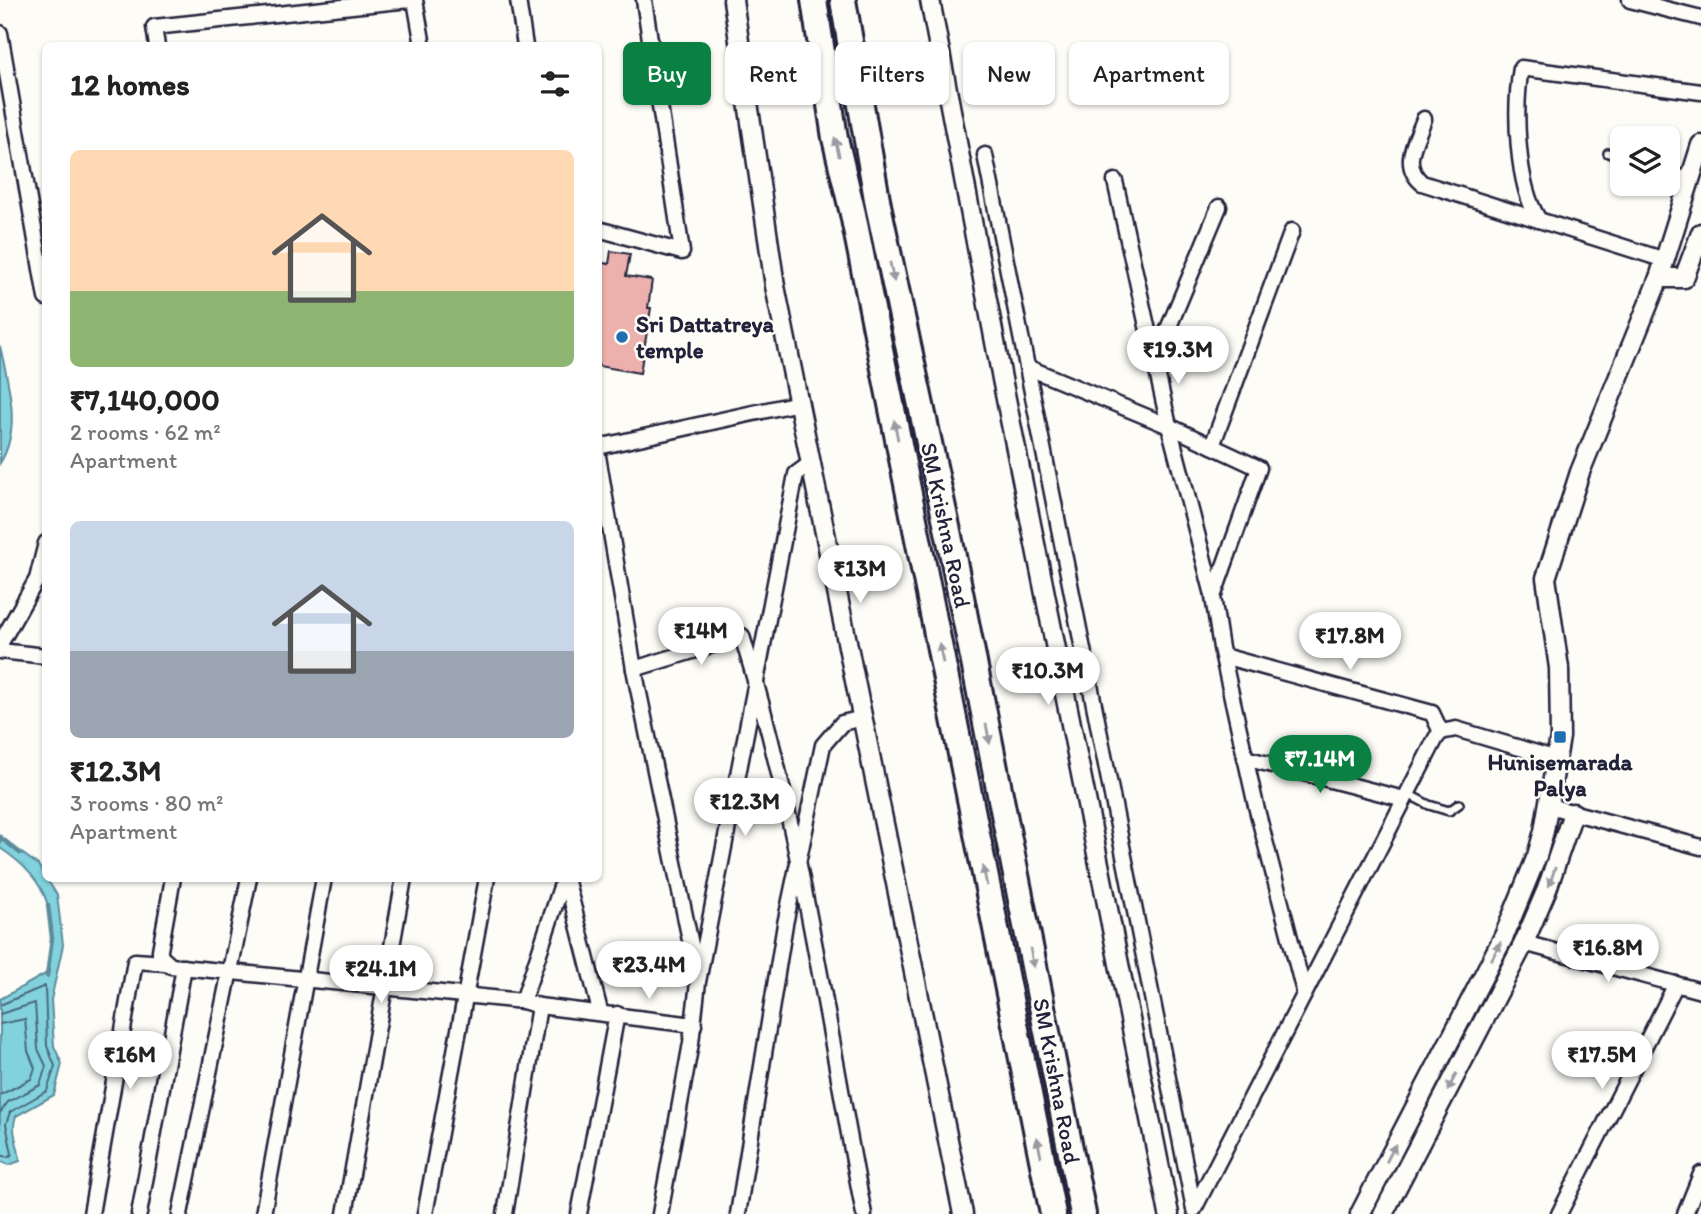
<!DOCTYPE html>
<html lang="en">
<head>
<meta charset="utf-8">
<style>
  :root { --surface:#fff; --page:#f6f6f6; --text:#222; --muted:#767676; --accent:#0b8043 }
  body { margin:0; font-family:Itim,sans-serif; background:var(--page); color:var(--text); height:100vh; display:flex; flex-direction:column; font-size:26px; white-space:nowrap }
  * { box-sizing:border-box; margin:0 }
  p { font-size:23px; color:var(--muted) }
  .icon { flex:none; width:38px; height:38px; fill:none; stroke:currentColor; stroke-width:2; stroke-linecap:round; stroke-linejoin:round }
  .map { position:relative; flex:1; overflow:hidden }
  .sheet { position:absolute; left:42px; top:42px; width:560px; height:840px; display:flex; flex-direction:column; background:var(--surface); border-radius:10px; box-shadow:0 2px 5px #0004 }
  .sheet>* { flex:none }
  .hud { position:absolute; left:623px; top:42px; width:665px; height:63px; display:flex; gap:14px }
  .buttons { position:absolute; left:1610px; top:126px; display:grid; gap:14px }
  .buttons a { display:grid; place-items:center; width:70px; height:70px; border-radius:10px; background:var(--surface); box-shadow:0 2px 5px #0004; font-size:35px }
  .price { position:absolute; translate:-50% -60px; padding:0 16px; border-radius:24px; background:#fff; color:#222; font-size:23px; line-height:46px; filter:drop-shadow(0 2px 4px #0008) }
  .price::after { content:''; position:absolute; left:50%; top:42px; width:21px; height:16px; margin-left:-10px; background:inherit; clip-path:polygon(0 0,100% 0,50% 100%) }
  .price.current { background:var(--accent); color:#fff }
  ul { padding:0; list-style:none }
  li { display:grid; align-content:center; gap:14px; height:371px; padding:0 28px }
  li span { display:grid; place-items:center; height:217px; border-radius:10px; color:#555 }
  li>.icon { margin-inline-start:auto }
  span .icon { width:126px; height:126px; fill:#fffc; stroke-width:1 }
  li b { font-size:30px }
  h2 { display:flex; justify-content:space-between; align-items:center; height:84px; padding:0 28px; font-size:30px }
  .tag { padding:0 24px; border-radius:10px; background:var(--surface); box-shadow:0 2px 5px #0004; font-size:24px; line-height:63px }
  .tag.current { background:var(--accent); color:#fff }
  .map>svg:first-child { display:block }
  .water { fill:#82d2dd; stroke:#5c8c9c; stroke-width:2 }
  .lines { fill:none; stroke-linecap:round; stroke-linejoin:round }
  .shore { stroke:#48687c; stroke-width:2 }
  .stream { stroke:#5c8c9c; stroke-width:4.5 }
  .building { fill:#edb1ad; stroke:#22223b; stroke-width:2 }
  .service-casing { stroke:#22223b; stroke-width:12 }
  .minor-casing { stroke:#22223b; stroke-width:19 }
  .tertiary-casing { stroke:#22223b; stroke-width:23 }
  .trunk-casing { stroke:#22223b; stroke-width:30 }
  .service { stroke:#fdfcf7; stroke-width:7 }
  .minor { stroke:#fdfcf7; stroke-width:14 }
  .tertiary { stroke:#fdfcf7; stroke-width:18 }
  .trunk { stroke:#fdfcf7; stroke-width:24 }
  .oneway { fill:#9a9aa2 }
  .poi-dot { fill:#1f6fb2; stroke:#fdfcf7; stroke-width:2.5 }
  .labels { text-anchor:middle; stroke-width:5; stroke-linejoin:round; paint-order:stroke }
  .poi-label { font-size:23px; font-weight:bold; fill:#22223b; stroke:#fdfcf7; text-anchor:start }
  .street-label { font-size:23px; fill:#22223b; stroke:#fdfcf7 }
</style>
</head>
<body>
<div class="map">
<svg width="1701" height="1214" viewBox="0 0 1701 1214">
  <rect width="100%" height="100%" fill="#fdfcf7"/>
  <filter id="ink" filterUnits="userSpaceOnUse"><feTurbulence type="fractalNoise" baseFrequency=".0143" numOctaves="2"/><feDisplacementMap in="SourceGraphic" scale="14" xChannelSelector="R" yChannelSelector="G"/><feConvolveMatrix kernelMatrix="1 2 1 2 8 2 1 2 1" color-interpolation-filters="sRGB"/></filter>
  <g filter="url(#ink)">
    <g class="water">
      <path d="M0 346C8 383 22 428 0 463Z"/>
      <path d="M0 837 38 865 57 895 63 945 51 1000 54 1046 62 1064 54 1095 16 1116C10 1131 19 1145 20 1161L9 1165 0 1161V999L49 972C56 915 52 882 0 848Z"/>
    </g>
    <g class="lines">
      <g class="shore">
        <path d="M0 1005 45 986 47 1046 55 1066 47 1091 10 1112 6 1124 12 1154 9 1157 0 1155"/>
        <path d="M0 1014 35 1003 38 1049 46 1066 40 1085 8 1102 0 1113"/>
        <path d="M0 1024 25 1019 28 1051 35 1068 31 1079 0 1095"/>
      </g>
      <g class="stream">
        <path d="M0 837 20 853"/>
        <path d="M47 976 52 938 48 905"/>
      </g>
    </g>
    <path class="building" d="M611 251 630 254 626 276 652 280 648 308H651L640 373 598 366V262L609 264Z"/>
    <g class="lines">
      <g class="service-casing">
        <g id="service">
          <path d="M1608 153 1622 157"/>
          <path d="M1668 170 1691 177"/>
          <path d="M1408 794 1429 805 1449 811 1459 804"/>
        </g>
      </g>
      <g class="minor-casing">
        <g id="minor">
          <path d="M415 0 423 46"/>
          <path d="M518 0 525 46"/>
          <path d="M1630 0 1701 18"/>
          <path d="M0 33 46 298"/>
          <path d="M157 46 154 27 409 0"/>
          <path d="M1424 119C1416 142 1400 164 1422 183L1665 260"/>
          <path d="M985 155 1194 1209"/>
          <path d="M1115 181 1169 426 1213 595"/>
          <path d="M1539 220C1516 185 1514 108 1521 68L1701 92"/>
          <path d="M598 229 682 252 644 0"/>
          <path d="M1155 360 1219 207"/>
          <path d="M1029 368 1169 426 1259 468 1213 597 1221 648 1256 806 1304 992"/>
          <path d="M1212 446 1292 231"/>
          <path d="M598 447 799 403"/>
          <path d="M598 456 634 669 697 974"/>
          <path d="M0 644 37 579 46 543"/>
          <path d="M0 651 46 656"/>
          <path d="M1223 656 1432 713 1441 732"/>
          <path d="M634 669 742 636C799 821 827 1024 864 1214"/>
          <path d="M1245 758 1404 799"/>
          <path d="M1549 806 1701 847"/>
          <path d="M173 878 160 950V956L171 966 523 1001 539 1006 505 1214"/>
          <path d="M566 878 600 1011"/>
          <path d="M1524 943 1701 991"/>
          <path d="M523 1001 564 878"/>
          <path d="M539 1006 694 1025"/>
          <path d="M1194 1209 1436 738 1441 732 1456 729 1557 759"/>
          <path d="M91 1214 135 961 165 963"/>
          <path d="M139 1214 184 967"/>
          <path d="M180 1214 249 878"/>
          <path d="M263 1214 324 878"/>
          <path d="M345 1214 404 878"/>
          <path d="M425 1214 487 878"/>
          <path d="M579 1214 617 1014"/>
          <path d="M660 1214 691 1043 698 982 796 474 811 463"/>
          <path d="M738 1214 785 924 823 745 842 723 863 718"/>
          <path d="M1559 1214 1676 984"/>
          <path d="M1685 1214 1701 1174"/>
        </g>
      </g>
      <g class="tertiary-casing">
        <g id="tertiary">
          <path d="M733 0 775 286 963 1214"/>
          <path d="M930 0 1003 384 1169 1214"/>
          <path d="M1659 278H1684L1701 233"/>
          <path d="M1360 1214 1504 936 1537 856 1544 831 1560 737 1559 668 1546 578 1580 472 1659 278 1701 145"/>
          <path d="M1383 1214 1523 945 1547 889 1573 813"/>
        </g>
      </g>
      <g class="trunk-casing">
        <g id="trunk">
          <path d="M814 0 835 138 853 214 1053 1214"/>
          <path d="M843 0 878 205 949 536 1083 1214"/>
        </g>
      </g>
      <use href="#service" class="service"/>
      <use href="#minor" class="minor"/>
      <use href="#tertiary" class="tertiary"/>
      <use href="#trunk" class="trunk"/>
    </g>
    <defs><path id="oneway-solid" d="M-6-.8H1V-3.2L6.5 0L1 3.2V.8H-6Z" transform="scale(1.75)"/></defs>
    <g class="oneway">
      <use href="#oneway-solid" transform="translate(837 147) rotate(-103)"/>
      <use href="#oneway-solid" transform="translate(892 272) rotate(78)"/>
      <use href="#oneway-solid" transform="translate(896 430) rotate(-101)"/>
      <use href="#oneway-solid" transform="translate(941 653) rotate(-101)"/>
      <use href="#oneway-solid" transform="translate(988 734) rotate(79)"/>
      <use href="#oneway-solid" transform="translate(985 876) rotate(-101)"/>
      <use href="#oneway-solid" transform="translate(1552 877) rotate(109)"/>
      <use href="#oneway-solid" transform="translate(1496 951) rotate(-63)"/>
      <use href="#oneway-solid" transform="translate(1032 958) rotate(79)"/>
      <use href="#oneway-solid" transform="translate(1452 1082) rotate(117)"/>
      <use href="#oneway-solid" transform="translate(1039 1147) rotate(-101)"/>
      <use href="#oneway-solid" transform="translate(1391 1153) rotate(-63)"/>
    </g>
  </g>
  <g class="poi-dot">
    <circle cx="622" cy="337" r="7"/>
    <rect x="1553" y="730" width="14" height="14" rx="3.5"/>
  </g>
  <g class="labels">
    <g class="poi-label">
      <text x="636" y="332">Sri Dattatreya<tspan x="636" dy="26">temple</tspan></text>
      <text x="1560" y="770" text-anchor="middle">Hunisemarada<tspan x="1560" dy="26">Palya</tspan></text>
    </g>
    <g class="street-label">
      <text transform="translate(946 525) rotate(78)" y="8">SM Krishna Road</text>
      <text transform="translate(1057 1081) rotate(79)" y="8">SM Krishna Road</text>
    </g>
  </g>
</svg>
<div class="buttons">
<a><svg class="icon" aria-label="layers" viewBox="0 0 24 24"><path d="M12 4l9 5-9 5-9-5zM3 14l9 5 9-5"/></svg></a>
</div>
<b class="price" style="left:1178px;top:386px">₹19.3M</b>
<b class="price" style="left:860px;top:605px">₹13M</b>
<b class="price" style="left:701px;top:667px">₹14M</b>
<b class="price" style="left:1350px;top:672px">₹17.8M</b>
<b class="price" style="left:1048px;top:707px">₹10.3M</b>
<b class="price current" style="left:1320px;top:795px">₹7.14M</b>
<b class="price" style="left:745px;top:838px">₹12.3M</b>
<b class="price" style="left:1608px;top:984px">₹16.8M</b>
<b class="price" style="left:649px;top:1001px">₹23.4M</b>
<b class="price" style="left:381px;top:1005px">₹24.1M</b>
<b class="price" style="left:130px;top:1091px">₹16M</b>
<b class="price" style="left:1602px;top:1091px">₹17.5M</b>
<div class="hud">
<a class="tag current">Buy</a>
<a class="tag">Rent</a>
<a class="tag">Filters</a>
<a class="tag">New</a>
<a class="tag">Apartment</a>
</div>
<section class="sheet">
<h2>12 homes<svg class="icon" aria-label="filters" viewBox="0 0 24 24"><path d="M4 7h16M4 17h16"/><circle cx="9" cy="7" r="2"/><circle cx="15" cy="17" r="2"/></svg></h2>
<ul>
<li><span style="background:linear-gradient(#ffd9b3 65%,#8fb573 0)"><svg class="icon" aria-label="home" viewBox="0 0 24 24"><path d="M3 11l9-7 9 7M6 9v11h12V9"/></svg></span><div><b>₹7,140,000</b><p>2 rooms · 62 m²</p><p>Apartment</p></div></li>
<li><span style="background:linear-gradient(#c9d6e8 60%,#9aa5b1 0)"><svg class="icon" aria-label="home" viewBox="0 0 24 24"><path d="M3 11l9-7 9 7M6 9v11h12V9"/></svg></span><div><b>₹12.3M</b><p>3 rooms · 80 m²</p><p>Apartment</p></div></li>
</ul>
</section>
</div>
</body>
</html>
